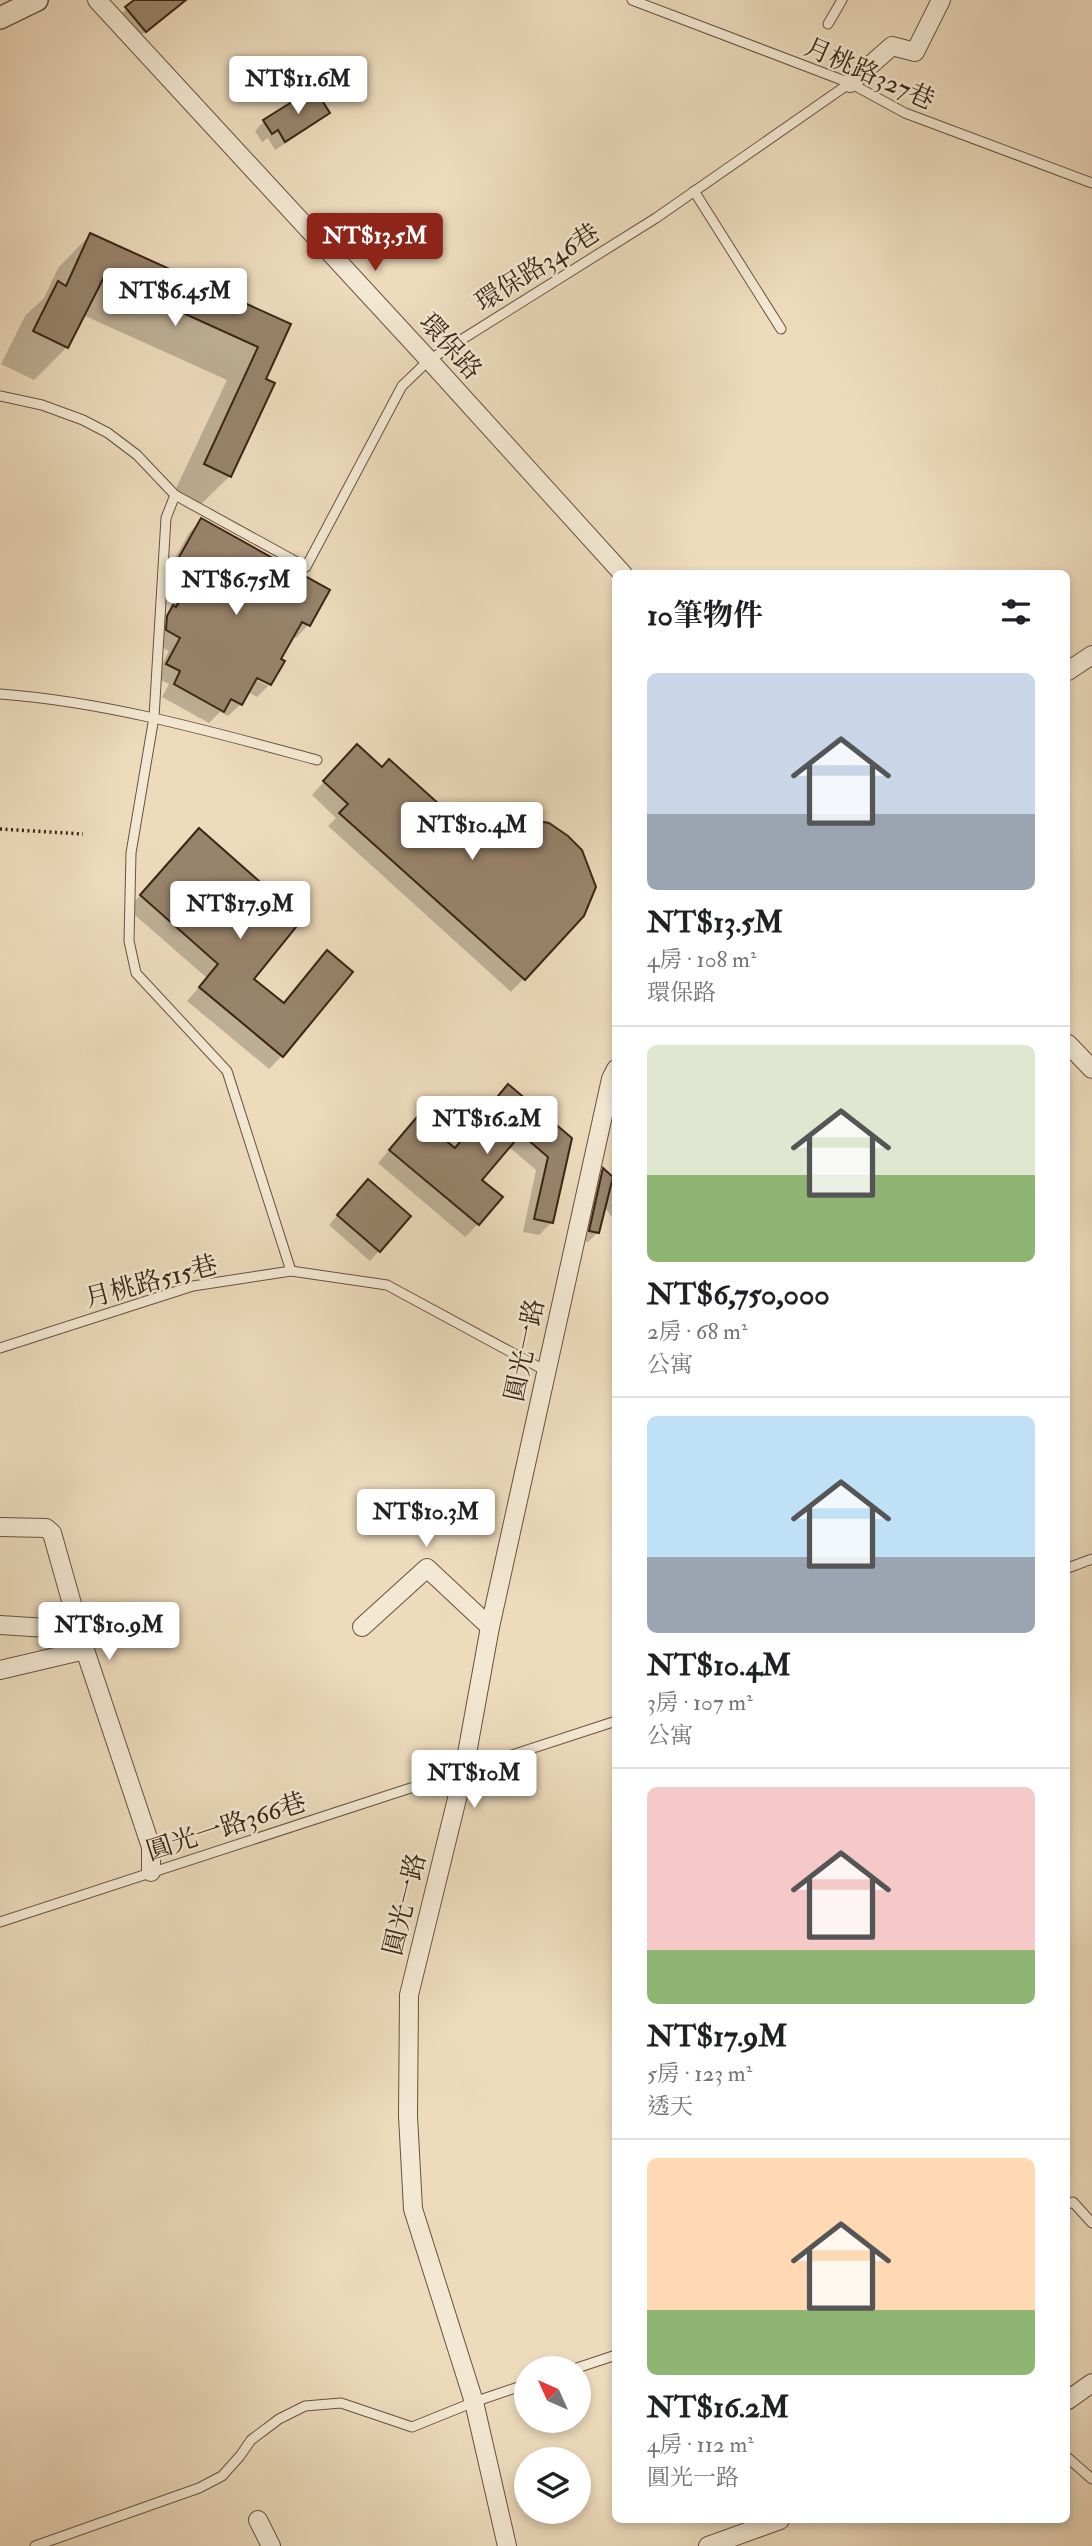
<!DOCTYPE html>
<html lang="zh-TW">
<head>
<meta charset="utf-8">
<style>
  :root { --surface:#fff; --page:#f2f2f2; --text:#202124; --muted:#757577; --line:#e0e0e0; --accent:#8f2418 }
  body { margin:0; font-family:"IM FELL Double Pica","Noto Serif TC",serif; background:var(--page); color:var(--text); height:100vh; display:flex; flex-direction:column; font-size:26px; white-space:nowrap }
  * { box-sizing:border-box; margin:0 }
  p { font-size:23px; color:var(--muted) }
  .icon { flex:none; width:38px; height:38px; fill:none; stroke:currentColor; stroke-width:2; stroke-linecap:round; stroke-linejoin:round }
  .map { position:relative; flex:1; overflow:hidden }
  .details { position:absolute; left:612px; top:570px; width:458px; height:1953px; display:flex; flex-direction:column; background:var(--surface); border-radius:10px; box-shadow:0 4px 10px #0003 }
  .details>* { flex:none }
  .needle { width:46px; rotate:315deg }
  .buttons { position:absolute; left:514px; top:2356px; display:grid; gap:14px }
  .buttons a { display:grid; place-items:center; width:77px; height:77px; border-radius:50%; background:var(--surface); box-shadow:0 4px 10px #0003; font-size:35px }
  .price { position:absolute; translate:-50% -60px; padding:0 16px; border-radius:7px; background:#fff; color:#222; font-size:23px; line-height:46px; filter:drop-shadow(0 2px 4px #0008) }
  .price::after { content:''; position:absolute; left:50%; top:42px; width:21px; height:16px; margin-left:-10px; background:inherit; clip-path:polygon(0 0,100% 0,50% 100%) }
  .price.on { background:var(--accent); color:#fff }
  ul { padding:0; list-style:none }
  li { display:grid; align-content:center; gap:14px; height:371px; padding:0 35px }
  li+li { border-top:2px solid var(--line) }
  li span { display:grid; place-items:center; height:217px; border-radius:10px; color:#555 }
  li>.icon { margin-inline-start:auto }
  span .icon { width:126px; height:126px; fill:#fffc; stroke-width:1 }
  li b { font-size:30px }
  h2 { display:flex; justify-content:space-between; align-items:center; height:84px; padding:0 35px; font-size:30px }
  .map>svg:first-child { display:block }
  .shadow { fill:#0003 }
  .building { fill:#98846c; stroke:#3c2515; stroke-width:2 }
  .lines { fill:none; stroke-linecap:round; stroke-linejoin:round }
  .service-casing { stroke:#68523f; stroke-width:11 }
  .minor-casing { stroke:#68523f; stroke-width:20 }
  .tertiary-casing { stroke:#68523f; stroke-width:24 }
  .path { stroke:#3c2515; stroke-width:3.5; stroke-dasharray:2 3.5; stroke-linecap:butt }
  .service { stroke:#f3e8d3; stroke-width:9 }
  .minor { stroke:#f3e8d3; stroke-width:18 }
  .tertiary { stroke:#f3e8d3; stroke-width:21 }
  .labels { text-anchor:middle; stroke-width:5; stroke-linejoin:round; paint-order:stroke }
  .street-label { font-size:26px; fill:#3c2515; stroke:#f3e8d3 }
</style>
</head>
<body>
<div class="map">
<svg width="1092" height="2546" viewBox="0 0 1092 2546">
  <rect width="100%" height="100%" fill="#eddbbc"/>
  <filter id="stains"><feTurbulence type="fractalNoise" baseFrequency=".00286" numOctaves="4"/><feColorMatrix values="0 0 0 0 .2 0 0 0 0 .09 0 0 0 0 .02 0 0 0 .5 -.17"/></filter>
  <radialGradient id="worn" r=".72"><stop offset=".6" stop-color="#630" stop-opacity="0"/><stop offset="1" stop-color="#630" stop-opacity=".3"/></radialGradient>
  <g class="shadow">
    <path d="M136 0H179L175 8 139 37 121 14Z"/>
    <path d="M328 113 318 122 275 150 268 138 262 142 255 131 264 121Z"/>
    <path d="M90 235 289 325 264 379 230 476 197 508 172 497 227 380 83 315 67 347 34 380 1 364 25 316 44 298 58 268Z"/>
    <path d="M201 520 328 591 308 625 296 638 292 636 279 660 282 661 269 684 268 686V682L250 672 249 676 268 686 257 697 248 692 241 704 228 716 220 712 209 723 162 697 169 684 155 677 169 651 154 643 161 620 170 610 186 583 167 572 189 533Z"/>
    <path d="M344 759 381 769 480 844 582 916 511 992 328 826 336 818 312 795Z"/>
    <path d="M186 843 258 895 252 979 282 1004 327 953 282 1056 269 1069 187 1001 207 978 128 909Z"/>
    <path d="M496 1099 570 1138 552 1222 539 1235 523 1232 536 1170 508 1146 480 1180 478 1224 465 1237 378 1163 405 1132 454 1149Z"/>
    <path d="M603 1171 609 1176 612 1173 616 1177V1223L604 1206 598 1232 588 1242 581 1240 594 1180Z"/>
    <path d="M359 1190 409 1217 370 1261 329 1225Z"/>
  </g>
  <g class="building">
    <path d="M134 0H186L146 32 125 7Z"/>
    <path d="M314 88 330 113 285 142 278 130 272 134 263 120Z"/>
    <path d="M90 233 291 324 266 379 275 383 231 477 204 464 258 347 104 277 68 348 33 331 58 281 66 286Z"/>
    <path d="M201 518 330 590 310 626 302 622 281 659 285 661 271 685 257 678 242 705 231 699 224 712 174 684 180 671 166 664 180 638 166 630 167 616 173 605 176 607 197 570 178 559Z"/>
    <path d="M357 744 382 767 389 759 481 842 505 815 549 823 568 836 582 850 596 887 584 916 525 980 339 813 348 804 323 781Z"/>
    <path d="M199 828 267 888 260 895 297 926 254 979 284 1003 327 950 353 972 283 1057 199 987 218 964 140 895Z"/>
    <path d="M508 1084 572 1138 553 1223 534 1219 548 1157 521 1134 482 1180 503 1197 479 1225 389 1150 417 1117 455 1148Z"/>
    <path d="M603 1168 613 1177 599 1233 589 1231Z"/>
    <path d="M368 1179 411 1216 380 1252 337 1215Z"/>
  </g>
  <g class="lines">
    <g class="service-casing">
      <g id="service">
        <path d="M632 0 850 83 905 113 1092 183"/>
        <path d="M828 24 842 0"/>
        <path d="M694 191 781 329"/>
        <path d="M0 396 42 405 83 420 108 433 137 455 175 495 306 567 402 386 429 360 656 218 850 83"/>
        <path d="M175 495 166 518 154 717 131 853 129 941 136 973 227 1071 291 1271"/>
        <path d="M0 694C108 702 213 732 317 760"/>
        <path d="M0 1348 193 1286 291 1271 387 1285 546 1371"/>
        <path d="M1068 1568 1092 1559"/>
        <path d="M0 1922 616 1721"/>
        <path d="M1068 2204 1073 2202 1092 2223"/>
        <path d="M577 2368 616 2355"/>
        <path d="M1068 2458 1092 2479"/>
        <path d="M35 2546 199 2488 222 2476 240 2456 251 2440 279 2419 305 2406 341 2403 412 2427 474 2402 527 2384"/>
      </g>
    </g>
    <g class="minor-casing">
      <g id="minor">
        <path d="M97 0 429 360 623 574"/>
        <path d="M850 83 892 46 915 52 941 0"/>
        <path d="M1068 671 1092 655"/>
        <path d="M1068 1044 1092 1069"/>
        <path d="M0 1527 46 1528 52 1533 85 1650 151 1847V1872"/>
        <path d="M0 1625 79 1630"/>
        <path d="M362 1627 427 1568 490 1627"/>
        <path d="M0 1670 85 1650"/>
        <path d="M1068 2400 1092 2383"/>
        <path d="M258 2520 271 2546"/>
        <path d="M507 2546 474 2402 413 2209 408 2116 409 1995 464 1770 490 1627 611 1079 616 1069"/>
        <path d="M708 2546 780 2520"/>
      </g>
    </g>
    <g class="tertiary-casing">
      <path id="tertiary" d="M0 18 37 0"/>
    </g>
    <path class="path" d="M0 829 83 834"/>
    <use href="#service" class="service"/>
    <use href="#minor" class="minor"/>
    <use href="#tertiary" class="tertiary"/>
  </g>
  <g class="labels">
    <g class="street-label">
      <text transform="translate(870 73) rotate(24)" y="9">月桃路327巷</text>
      <text transform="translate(537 267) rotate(-32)" y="9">環保路346巷</text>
      <text transform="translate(451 346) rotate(48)" y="9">環保路</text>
      <text transform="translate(151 1281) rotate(-15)" y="9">月桃路515巷</text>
      <text transform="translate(524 1350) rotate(-78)" y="9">圓光一路</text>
      <text transform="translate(226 1826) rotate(-18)" y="9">圓光一路366巷</text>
      <text transform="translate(404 1904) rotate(-76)" y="9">圓光一路</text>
    </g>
  </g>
  <rect width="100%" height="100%" filter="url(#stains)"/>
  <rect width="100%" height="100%" fill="url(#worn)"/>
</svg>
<div class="buttons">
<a><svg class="needle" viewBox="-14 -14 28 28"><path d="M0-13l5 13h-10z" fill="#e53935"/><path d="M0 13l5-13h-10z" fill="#757577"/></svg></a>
<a><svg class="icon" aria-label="layers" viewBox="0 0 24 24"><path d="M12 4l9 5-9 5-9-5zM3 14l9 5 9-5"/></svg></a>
</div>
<b class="price" style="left:298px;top:116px">NT$11.6M</b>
<b class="price on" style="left:375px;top:273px">NT$13.5M</b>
<b class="price" style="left:175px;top:328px">NT$6.45M</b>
<b class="price" style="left:236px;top:617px">NT$6.75M</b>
<b class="price" style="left:472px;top:862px">NT$10.4M</b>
<b class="price" style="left:240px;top:941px">NT$17.9M</b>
<b class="price" style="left:487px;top:1156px">NT$16.2M</b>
<b class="price" style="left:426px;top:1549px">NT$10.3M</b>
<b class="price" style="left:109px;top:1662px">NT$10.9M</b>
<b class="price" style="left:474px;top:1810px">NT$10M</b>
<section class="details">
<h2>10筆物件<svg class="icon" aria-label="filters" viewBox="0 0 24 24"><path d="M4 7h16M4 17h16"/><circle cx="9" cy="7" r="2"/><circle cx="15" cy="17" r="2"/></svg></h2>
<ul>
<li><span style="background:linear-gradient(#c9d6e8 65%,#9aa5b1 0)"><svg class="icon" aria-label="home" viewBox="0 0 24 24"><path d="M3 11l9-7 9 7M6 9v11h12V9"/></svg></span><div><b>NT$13.5M</b><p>4房 · 108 m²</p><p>環保路</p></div></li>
<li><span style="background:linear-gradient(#dfe7d0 60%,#8fb573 0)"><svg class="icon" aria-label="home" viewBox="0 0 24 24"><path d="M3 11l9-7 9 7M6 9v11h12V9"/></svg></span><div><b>NT$6,750,000</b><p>2房 · 68 m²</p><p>公寓</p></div></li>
<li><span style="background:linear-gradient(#bfe0f5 65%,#9aa5b1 0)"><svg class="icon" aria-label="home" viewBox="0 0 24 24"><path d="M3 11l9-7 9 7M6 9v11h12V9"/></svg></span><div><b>NT$10.4M</b><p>3房 · 107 m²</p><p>公寓</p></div></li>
<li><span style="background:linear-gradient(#f6c9c9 75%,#8fb573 0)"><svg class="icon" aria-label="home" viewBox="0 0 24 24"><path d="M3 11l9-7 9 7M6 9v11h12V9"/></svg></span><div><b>NT$17.9M</b><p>5房 · 123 m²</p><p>透天</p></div></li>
<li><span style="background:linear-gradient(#ffd9b3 70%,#8fb573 0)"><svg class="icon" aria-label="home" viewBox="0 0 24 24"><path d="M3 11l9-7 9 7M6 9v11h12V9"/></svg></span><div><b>NT$16.2M</b><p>4房 · 112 m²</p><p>圓光一路</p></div></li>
</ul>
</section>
</div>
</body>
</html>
